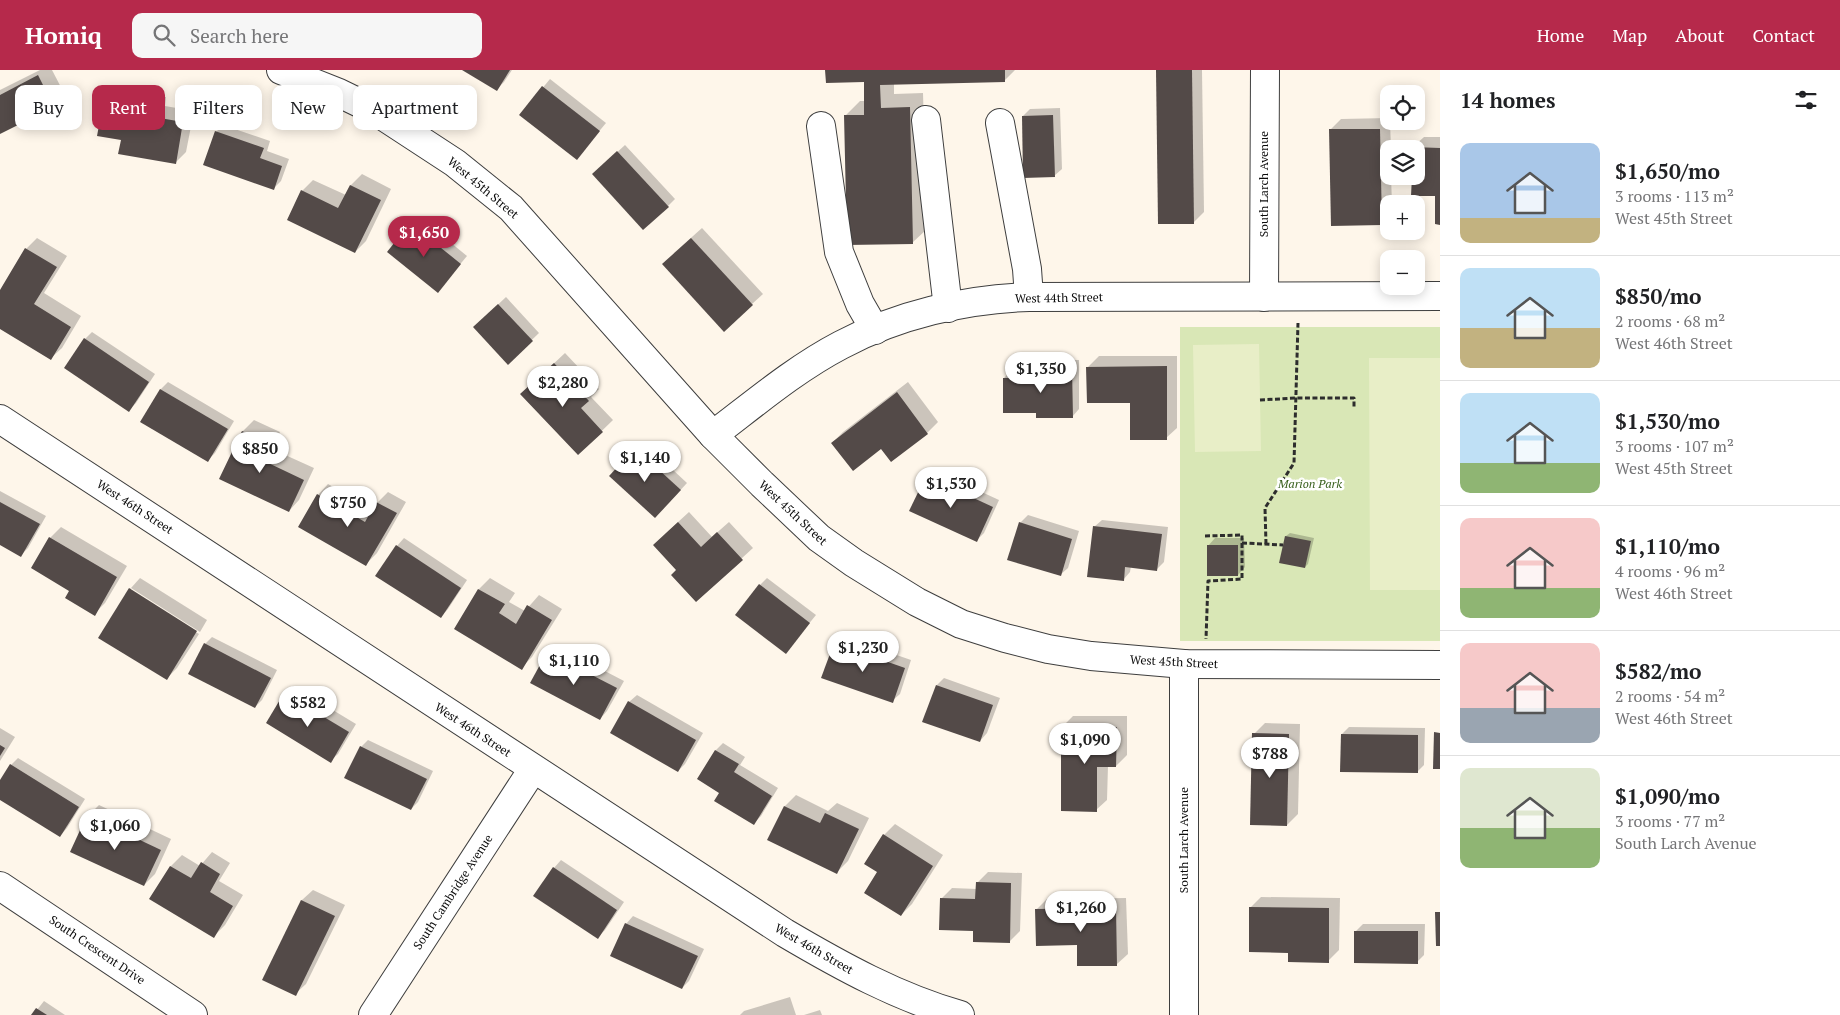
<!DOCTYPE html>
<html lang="en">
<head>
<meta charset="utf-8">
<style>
  :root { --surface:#fff; --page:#f6f6f6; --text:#202124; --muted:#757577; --line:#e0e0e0; --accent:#b6294b }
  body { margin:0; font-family:"PT Serif",serif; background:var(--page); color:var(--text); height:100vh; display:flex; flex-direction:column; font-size:19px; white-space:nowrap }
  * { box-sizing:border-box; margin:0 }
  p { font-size:16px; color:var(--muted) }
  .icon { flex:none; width:28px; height:28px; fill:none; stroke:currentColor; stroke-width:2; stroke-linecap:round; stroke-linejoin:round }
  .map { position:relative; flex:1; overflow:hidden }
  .panel { display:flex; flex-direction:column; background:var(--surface); width:400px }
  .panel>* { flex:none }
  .top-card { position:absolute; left:15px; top:15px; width:475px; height:45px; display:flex; gap:10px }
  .tools { position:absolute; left:1380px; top:15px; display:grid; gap:10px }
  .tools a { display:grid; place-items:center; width:45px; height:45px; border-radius:10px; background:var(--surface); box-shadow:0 2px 12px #0003; font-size:25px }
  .price { position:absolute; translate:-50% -42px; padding:0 11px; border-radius:18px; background:#fff; color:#222; font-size:16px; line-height:32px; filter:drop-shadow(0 1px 2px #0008) }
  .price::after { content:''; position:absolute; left:50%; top:30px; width:15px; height:11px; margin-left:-8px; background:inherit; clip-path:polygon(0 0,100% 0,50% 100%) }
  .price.on { background:var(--accent); color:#fff }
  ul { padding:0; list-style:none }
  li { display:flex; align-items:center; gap:15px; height:125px; padding:0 20px }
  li+li { border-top:1px solid var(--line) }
  li span { display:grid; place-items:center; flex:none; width:140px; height:100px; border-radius:10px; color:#555 }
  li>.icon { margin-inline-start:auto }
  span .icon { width:60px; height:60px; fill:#fffc; stroke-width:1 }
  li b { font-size:21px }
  h2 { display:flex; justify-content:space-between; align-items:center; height:60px; padding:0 20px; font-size:21px }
  .pill { padding:0 18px; border-radius:10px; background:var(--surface); box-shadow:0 2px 12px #0003; font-size:18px; line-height:45px }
  .pill.on { background:var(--accent); color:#fff }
  header { display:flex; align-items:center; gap:30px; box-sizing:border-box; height:70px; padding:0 25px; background:var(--accent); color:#fff }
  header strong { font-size:24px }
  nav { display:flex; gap:28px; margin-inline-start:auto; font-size:18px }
  .search { width:350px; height:45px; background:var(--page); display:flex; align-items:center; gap:12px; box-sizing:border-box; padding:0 18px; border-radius:10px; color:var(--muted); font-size:19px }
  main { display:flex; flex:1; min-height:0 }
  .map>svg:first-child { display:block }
  .green { fill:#d9e7b6 }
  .pitch { fill:#e8eec7 }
  .shadow { fill:#0003 }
  .building { fill:#534a48 }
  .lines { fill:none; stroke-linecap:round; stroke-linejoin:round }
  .minor-casing { stroke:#3e3e3e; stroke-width:30 }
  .path { stroke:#2d2d2d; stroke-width:3; stroke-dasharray:5 2.5; stroke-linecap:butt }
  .minor { stroke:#fff; stroke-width:28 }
  .labels { text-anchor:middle; stroke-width:5; stroke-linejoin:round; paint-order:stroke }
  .street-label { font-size:12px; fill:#0b0b0b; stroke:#fff }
  .park-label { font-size:12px; font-style:italic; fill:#39601e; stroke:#fff }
</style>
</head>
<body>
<header>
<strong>Homiq</strong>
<div class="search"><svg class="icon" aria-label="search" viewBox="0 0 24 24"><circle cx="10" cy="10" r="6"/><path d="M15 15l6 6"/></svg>Search here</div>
<nav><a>Home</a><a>Map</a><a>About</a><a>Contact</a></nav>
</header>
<main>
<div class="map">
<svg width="1440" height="945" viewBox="0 0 1440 945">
  <rect width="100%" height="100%" fill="#fef6ea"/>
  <rect class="green" x="1180" y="257" width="260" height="314"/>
  <g class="pitch">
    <path d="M1259 274 1261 381 1195 382 1193 275Z"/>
    <path d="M1369 288H1440V520H1370Z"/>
  </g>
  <g class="shadow">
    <path d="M40 0H52L65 25 54 36 0 63V20Z"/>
    <path d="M464 0H512L504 12 497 19Z"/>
    <path d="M827 0H1015L1004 11 894 13V24L923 23 927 159 912 173 845 46 860 31H865V10Z"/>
    <path d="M1157 0H1202L1204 142 1193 153Z"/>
    <path d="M550 9 606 53 577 88 521 44Z"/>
    <path d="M116 18 166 27 165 36 194 41 186 82 175 93 122 69 105 29Z"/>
    <path d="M1060 38 1062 99 1054 106 1023 46 1030 39Z"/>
    <path d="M1389 48V51H1390L1391 79H1389V106H1391L1392 134H1389V146L1381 154 1330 60 1341 49Z"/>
    <path d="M223 55 270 71 267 81 289 89 281 111 274 118 216 62Z"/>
    <path d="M1424 67H1440V153L1436 125 1416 106V79L1413 77Z"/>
    <path d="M625 75 675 129 668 136 601 97Z"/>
    <path d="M362 104 391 119 366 171 355 182 288 149 302 121 313 110 346 125 351 115Z"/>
    <path d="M418 146 467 186 438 221 388 181Z"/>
    <path d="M702 158 763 224 752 234 674 183Z"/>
    <path d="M37 168 67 186 44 223 81 246 62 278 51 288 0 258V222L26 179Z"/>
    <path d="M506 227 539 263 508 293 474 257Z"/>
    <path d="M92 262 155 304 136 333 129 340 85 269Z"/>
    <path d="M565 283 599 319 591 327 613 350 578 384 533 313Z"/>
    <path d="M1099 286H1177V358L1166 368 1131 331 1088 297Z"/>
    <path d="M1043 290H1079V339L1072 347 1037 342 1004 308 1011 301H1036V298Z"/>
    <path d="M168 312 234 351 215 383 208 390 142 351 161 319Z"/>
    <path d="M908 312 938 352 927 363 891 391 881 378 832 373 843 362Z"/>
    <path d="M254 350 280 362 272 379 314 398 299 430 289 441 221 409 243 361Z"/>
    <path d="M643 372 687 413 662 440 636 379Z"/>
    <path d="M934 400 999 430 984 463 977 470 927 407Z"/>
    <path d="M328 414 373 439 377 433 388 422 406 432 377 483 366 494 318 425Z"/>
    <path d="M0 421 46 446 28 478 21 485 0 474Z"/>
    <path d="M689 442 712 467 729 452 753 478 696 530 665 464Z"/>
    <path d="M1028 445 1079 461 1068 498 1060 505 1020 453Z"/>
    <path d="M1102 450 1168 457 1164 492 1157 499 1131 496 1130 502 1123 510 1094 457Z"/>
    <path d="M61 457 127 496 105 533 94 544 71 520 50 468Z"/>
    <path d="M1290 463 1314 468 1308 494 1305 497 1281 492 1286 466Z"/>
    <path d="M404 468 467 510 448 539 441 547 377 505 397 476Z"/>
    <path d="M1215 468H1244L1245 497 1238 505 1208 476Z"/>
    <path d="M140 508 207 550 200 562 131 518Z"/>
    <path d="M490 508 515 523 509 532 525 541 539 525 562 539 532 587 521 598 456 559 479 519Z"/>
    <path d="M767 508 816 545 786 582 760 515Z"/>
    <path d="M131 518V521L199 564 177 598 166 609 130 519Z"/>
    <path d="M842 566 911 590 900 624 892 631 835 573Z"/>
    <path d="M212 567 277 600 262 630 255 637 205 574Z"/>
    <path d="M555 575 624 611 607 641 600 649 532 613 548 582Z"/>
    <path d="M944 608 1000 628 987 663 980 671 937 615Z"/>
    <path d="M293 616 356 654 338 684 330 691 267 653 285 623Z"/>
    <path d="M637 625 703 663 685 694 678 701 629 632Z"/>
    <path d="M1073 646H1127V685L1116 696H1108L1107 730 1096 740 1062 657Z"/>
    <path d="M1265 653 1300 654 1298 744 1287 755 1254 664Z"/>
    <path d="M1349 657 1425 658 1424 695 1417 702 1342 664Z"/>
    <path d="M0 658 15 667 0 691Z"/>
    <path d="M368 670 433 701 418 732 411 739 361 677Z"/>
    <path d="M723 673 745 687 740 695 778 718 761 746 753 754 721 722 699 709 716 680Z"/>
    <path d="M18 688 85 729 67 758 60 766 0 728V712L11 695Z"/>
    <path d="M796 725 828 741 837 733 869 748 848 791 837 802 769 770 785 736Z"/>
    <path d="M99 735 171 769 155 804 144 815 88 746Z"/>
    <path d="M895 754 943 785 912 834 901 845 879 802 884 765Z"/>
    <path d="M212 782 230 793 219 811 243 825 225 855 214 866 151 829 171 796 182 785 200 796Z"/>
    <path d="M561 790 624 832 605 860 598 867 554 798Z"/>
    <path d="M988 802 1022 803 1020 861 1009 872 975 860 941 829 952 818 977 819V813Z"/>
    <path d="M313 820 345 835 306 914 295 924 264 910 302 830Z"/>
    <path d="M1261 827 1340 828 1339 880 1328 891 1290 881 1250 838Z"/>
    <path d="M1126 828 1128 884 1117 894 1078 874 1036 840 1047 829Z"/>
    <path d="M633 846 704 879 689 911 682 918 626 854Z"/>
    <path d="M1363 854H1425L1424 885 1417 892 1356 861Z"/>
    <path d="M790 927 796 945H740L744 941Z"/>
    <path d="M44 931 65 945H33Z"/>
    <path d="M820 940 822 945H804Z"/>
  </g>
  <g class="building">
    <path d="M462 0H510L497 21Z"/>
    <path d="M825 0H1005V12L880 15 881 38 910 37 913 174 847 175 844 45H864V12L826 13Z"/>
    <path d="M1156 0H1192L1194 154H1158Z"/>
    <path d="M38 5 54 37 0 64V25Z"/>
    <path d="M542 16 600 61 577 90 519 45Z"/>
    <path d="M104 29 156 38 154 47 183 52 176 94 118 84 121 70 97 66Z"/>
    <path d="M1053 45 1055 107 1023 108 1022 46Z"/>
    <path d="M1329 59H1380L1382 155 1331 156Z"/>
    <path d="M215 61 264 78 260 88 282 96 274 120 203 95Z"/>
    <path d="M1412 77 1440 78V155L1435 154V126H1411L1412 106H1416V79H1412Z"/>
    <path d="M617 81 669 137 643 160 592 104Z"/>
    <path d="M350 115 381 130 355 183 287 150 301 120 338 138Z"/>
    <path d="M410 153 461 194 438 223 387 182Z"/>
    <path d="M691 168 753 235 724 262 662 194Z"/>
    <path d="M25 178 57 197 34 234 71 257 51 290 0 259V220Z"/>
    <path d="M498 234 533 271 508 295 473 257Z"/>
    <path d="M84 268 149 312 129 342 64 298Z"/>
    <path d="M554 293 589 331 581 338 603 362 578 385 520 324Z"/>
    <path d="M1167 296V370H1130V333H1087L1086 297Z"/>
    <path d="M1034 297H1072L1073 348H1036V343H1003V308H1035Z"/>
    <path d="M160 319 228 359 208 392 140 352Z"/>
    <path d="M897 322 928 364 891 392 881 379 853 401 831 373Z"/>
    <path d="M242 361 270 373 262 390 304 410 289 442 219 409Z"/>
    <path d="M635 378 681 420 655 448 609 406Z"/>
    <path d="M926 406 993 437 977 472 909 441Z"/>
    <path d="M317 424 365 452 376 432 397 443 366 496 298 457Z"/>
    <path d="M0 432 40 454 21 487 0 475Z"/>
    <path d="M678 452 701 477 717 462 743 490 696 532 671 505 676 500 653 475Z"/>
    <path d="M1019 452 1072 469 1061 506 1007 490Z"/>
    <path d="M1093 456 1162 464 1157 501 1125 497 1124 511 1087 507Z"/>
    <path d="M1285 466 1311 471 1305 498 1279 493Z"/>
    <path d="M49 467 117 507 95 546 65 528 69 521 31 498Z"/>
    <path d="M396 475 461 518 441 548 375 506Z"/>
    <rect x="1207" y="475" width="31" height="31"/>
    <path d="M759 514 810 553 786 584 735 545Z"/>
    <path d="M129 518 197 561 167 610 98 568Z"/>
    <path d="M478 519 505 534 499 543 516 554 527 535 552 550 522 600 454 559Z"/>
    <path d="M204 573 271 608 255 638 188 604Z"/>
    <path d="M834 573 905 598 893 633 821 608Z"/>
    <path d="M547 582 617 618 600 650 530 613Z"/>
    <path d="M936 615 993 635 980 672 922 652Z"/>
    <path d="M284 623 349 662 331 693 266 653Z"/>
    <path d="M628 631 696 670 678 702 610 663Z"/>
    <path d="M1061 657H1117L1116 697H1097V742L1061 741Z"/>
    <path d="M1434 662 1440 663V699H1433Z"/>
    <path d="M1252 663 1289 664 1287 756 1250 755Z"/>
    <path d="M1341 664 1418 665V703L1340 702Z"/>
    <path d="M0 675 5 678 0 686Z"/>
    <path d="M360 676 427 709 411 740 344 708Z"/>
    <path d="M715 680 739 694 734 702 772 726 754 755 714 731 719 723 697 709Z"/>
    <path d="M10 694 79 737 60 767 0 730V710Z"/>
    <path d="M784 736 820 753 825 743 859 759 837 804 767 770Z"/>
    <path d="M87 745 161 780 144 816 70 782Z"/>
    <path d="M883 764 933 796 901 846 864 823 877 802 864 794Z"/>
    <path d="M201 792 220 804 210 822 233 836 214 868 149 829 170 796 191 808Z"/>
    <path d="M553 797 617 840 598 869 533 826Z"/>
    <path d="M976 812 1011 813 1010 873 973 872V861L939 860 940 828 975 829Z"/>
    <path d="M301 830 335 846 296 926 262 910Z"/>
    <path d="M1249 837 1329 838V893L1288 892V883L1249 882Z"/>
    <path d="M1116 838 1117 896H1077V875L1036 876 1035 839Z"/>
    <path d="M1435 842H1440V876H1436Z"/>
    <path d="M625 853 698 886 682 919 610 886Z"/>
    <path d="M1354 861H1418V894L1354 893Z"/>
    <path d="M36 938 47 945H31Z"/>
  </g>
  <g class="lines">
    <g class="minor-casing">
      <g id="minor">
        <path d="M281 0 339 23 374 40 455 93 511 138 713 365 762 414 819 468 854 493 917 532 961 554 1005 568 1048 579 1091 586 1184 594 1440 595"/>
        <path d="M926 50 948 238"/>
        <path d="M1000 53 1027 199 1029 227"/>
        <path d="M821 56 839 182 860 234 875 260"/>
        <path d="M1264 227 1265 0"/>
        <path d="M0 349 785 863C841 896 897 927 960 945"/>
        <path d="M713 365C754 334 795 299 841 275 897 245 965 229 1029 227L1440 226"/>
        <path d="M1184 594V945"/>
        <path d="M0 816 193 945"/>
        <path d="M373 945 533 699"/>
      </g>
    </g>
    <g class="path">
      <path d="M1260 330 1296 328H1354V338"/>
      <path d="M1205 466 1242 465V509L1208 511 1206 569"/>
      <path d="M1242 473 1283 475"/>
      <path d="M1266 474 1265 438 1294 393 1298 253"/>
    </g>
    <use href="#minor" class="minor"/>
  </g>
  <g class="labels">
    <g class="street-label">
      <text transform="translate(1264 114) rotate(-90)" y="4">South Larch Avenue</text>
      <text transform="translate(483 118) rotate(40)" y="4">West 45th Street</text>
      <text transform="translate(1059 228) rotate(-1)" y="4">West 44th Street</text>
      <text transform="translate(135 437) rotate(33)" y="4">West 46th Street</text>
      <text transform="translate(793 443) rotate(43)" y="4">West 45th Street</text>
      <text transform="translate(1174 592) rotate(3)" y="4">West 45th Street</text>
      <text transform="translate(473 660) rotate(33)" y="4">West 46th Street</text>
      <text transform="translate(1184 770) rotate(-90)" y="4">South Larch Avenue</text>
      <text transform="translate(453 822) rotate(-57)" y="4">South Cambridge Avenue</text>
      <text transform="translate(814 879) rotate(30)" y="4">West 46th Street</text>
      <text transform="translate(97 880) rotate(34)" y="4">South Crescent Drive</text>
    </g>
    <g class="park-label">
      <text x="1310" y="418">Marion Park</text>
    </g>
  </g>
</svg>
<div class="tools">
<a><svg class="icon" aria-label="locate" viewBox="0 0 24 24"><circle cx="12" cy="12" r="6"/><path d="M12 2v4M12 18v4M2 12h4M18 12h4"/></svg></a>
<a><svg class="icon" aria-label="layers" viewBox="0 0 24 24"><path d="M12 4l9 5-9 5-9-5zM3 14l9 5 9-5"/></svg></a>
<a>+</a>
<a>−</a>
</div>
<b class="price on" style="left:424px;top:188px">$1,650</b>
<b class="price" style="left:1041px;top:324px">$1,350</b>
<b class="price" style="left:563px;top:338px">$2,280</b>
<b class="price" style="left:260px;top:404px">$850</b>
<b class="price" style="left:645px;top:413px">$1,140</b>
<b class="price" style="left:951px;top:439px">$1,530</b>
<b class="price" style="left:348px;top:458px">$750</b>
<b class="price" style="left:863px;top:603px">$1,230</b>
<b class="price" style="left:574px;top:616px">$1,110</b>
<b class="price" style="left:308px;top:658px">$582</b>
<b class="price" style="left:1085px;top:695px">$1,090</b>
<b class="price" style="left:1270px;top:709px">$788</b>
<b class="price" style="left:115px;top:781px">$1,060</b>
<b class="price" style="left:1081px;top:863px">$1,260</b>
<div class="top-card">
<a class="pill">Buy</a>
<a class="pill on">Rent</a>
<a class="pill">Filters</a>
<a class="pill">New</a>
<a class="pill">Apartment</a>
</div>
</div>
<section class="panel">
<h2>14 homes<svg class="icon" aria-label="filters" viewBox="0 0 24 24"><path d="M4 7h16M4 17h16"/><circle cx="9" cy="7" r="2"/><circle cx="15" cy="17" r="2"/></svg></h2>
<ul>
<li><span style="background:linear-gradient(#a9c7e8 75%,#c2b280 0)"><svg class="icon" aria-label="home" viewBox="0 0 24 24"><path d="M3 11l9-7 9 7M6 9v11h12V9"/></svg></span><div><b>$1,650/mo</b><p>3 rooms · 113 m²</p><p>West 45th Street</p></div></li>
<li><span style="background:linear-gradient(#bfe0f5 60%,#c2b280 0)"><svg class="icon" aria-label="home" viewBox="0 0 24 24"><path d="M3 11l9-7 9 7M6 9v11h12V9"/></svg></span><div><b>$850/mo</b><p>2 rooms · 68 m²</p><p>West 46th Street</p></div></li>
<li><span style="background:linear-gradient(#bfe0f5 70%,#8fb573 0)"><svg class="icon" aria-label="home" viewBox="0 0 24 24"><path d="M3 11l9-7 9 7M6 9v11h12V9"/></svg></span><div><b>$1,530/mo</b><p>3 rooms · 107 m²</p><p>West 45th Street</p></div></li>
<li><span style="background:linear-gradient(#f6c9c9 70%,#8fb573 0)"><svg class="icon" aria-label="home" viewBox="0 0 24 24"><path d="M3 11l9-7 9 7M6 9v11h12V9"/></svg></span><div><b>$1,110/mo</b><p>4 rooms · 96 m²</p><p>West 46th Street</p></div></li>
<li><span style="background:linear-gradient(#f6c9c9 65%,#9aa5b1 0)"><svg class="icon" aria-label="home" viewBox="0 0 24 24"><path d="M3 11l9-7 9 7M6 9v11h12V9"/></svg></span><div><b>$582/mo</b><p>2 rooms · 54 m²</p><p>West 46th Street</p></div></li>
<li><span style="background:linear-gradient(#dfe7d0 60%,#8fb573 0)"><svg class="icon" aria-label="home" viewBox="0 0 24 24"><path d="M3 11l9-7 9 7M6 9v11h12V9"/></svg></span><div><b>$1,090/mo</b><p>3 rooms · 77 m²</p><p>South Larch Avenue</p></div></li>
</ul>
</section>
</main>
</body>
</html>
